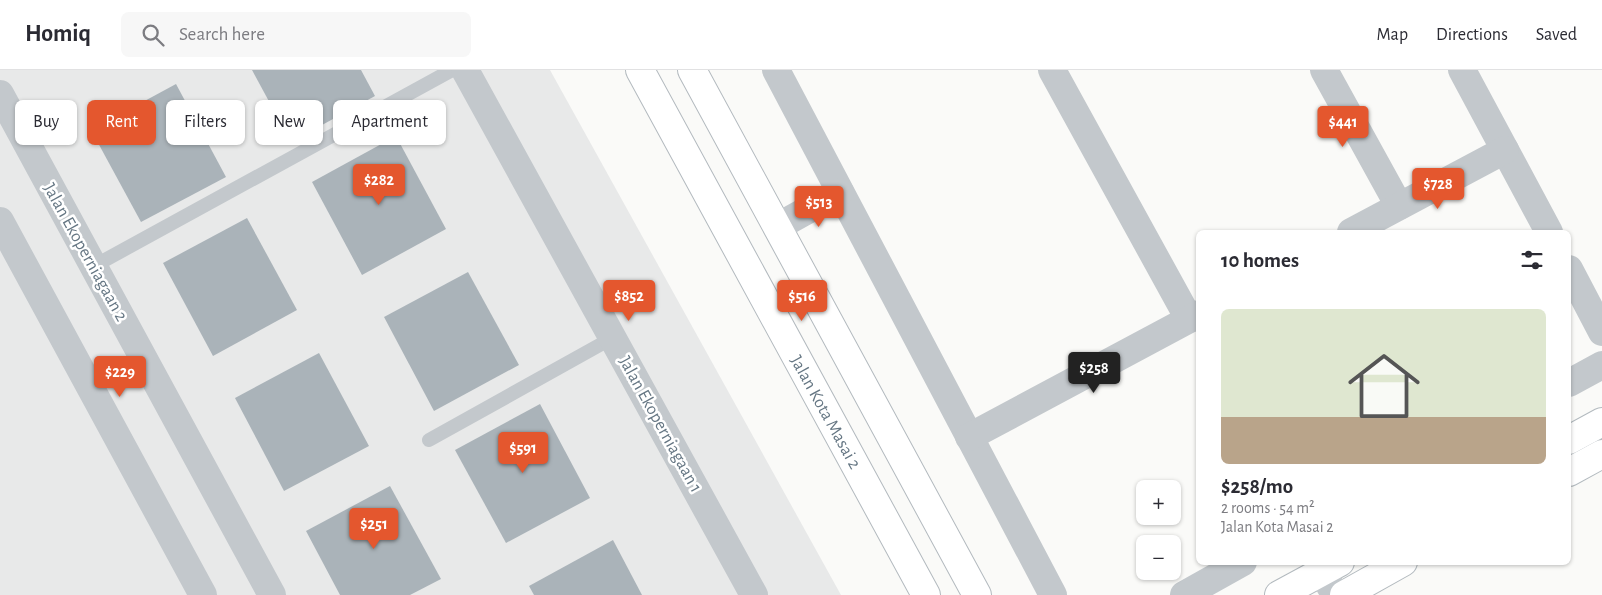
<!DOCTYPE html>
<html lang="en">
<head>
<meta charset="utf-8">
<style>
  :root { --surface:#fff; --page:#f7f7f7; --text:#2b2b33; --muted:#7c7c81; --line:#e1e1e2; --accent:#e4572e }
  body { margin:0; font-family:"Alegreya Sans",sans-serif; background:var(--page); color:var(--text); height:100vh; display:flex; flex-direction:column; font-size:19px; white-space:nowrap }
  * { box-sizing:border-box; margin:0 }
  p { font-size:16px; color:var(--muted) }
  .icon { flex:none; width:28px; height:28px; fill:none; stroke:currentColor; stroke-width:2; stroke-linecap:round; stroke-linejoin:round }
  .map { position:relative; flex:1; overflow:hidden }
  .panel { position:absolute; left:1196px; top:160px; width:375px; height:335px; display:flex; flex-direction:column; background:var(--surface); border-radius:8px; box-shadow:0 1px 4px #0004 }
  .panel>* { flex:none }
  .guide { position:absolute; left:15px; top:30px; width:475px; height:45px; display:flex; gap:10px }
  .buttons { position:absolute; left:1136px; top:410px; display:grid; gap:10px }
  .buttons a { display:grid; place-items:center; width:45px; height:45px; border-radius:8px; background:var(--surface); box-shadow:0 1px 4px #0004; font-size:25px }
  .price { position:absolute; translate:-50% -42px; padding:0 11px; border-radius:5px; background:var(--accent); color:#fff; font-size:16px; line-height:32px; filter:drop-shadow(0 1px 2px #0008) }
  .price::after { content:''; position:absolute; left:50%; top:30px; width:15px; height:11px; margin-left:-8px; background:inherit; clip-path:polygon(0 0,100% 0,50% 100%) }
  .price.on { background:#222; color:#fff }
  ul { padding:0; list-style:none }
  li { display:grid; align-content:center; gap:10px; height:265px; padding:0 25px }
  li span { display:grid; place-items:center; height:155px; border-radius:8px; color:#555 }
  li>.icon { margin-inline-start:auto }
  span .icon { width:90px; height:90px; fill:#fffc; stroke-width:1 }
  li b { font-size:21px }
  h2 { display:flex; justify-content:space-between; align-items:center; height:60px; padding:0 25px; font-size:21px }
  .chip { padding:0 18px; border-radius:8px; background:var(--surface); box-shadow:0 1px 4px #0004; font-size:18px; line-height:45px }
  .chip.on { background:var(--accent); color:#fff }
  header { display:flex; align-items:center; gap:30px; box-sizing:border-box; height:70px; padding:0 25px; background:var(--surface); border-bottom:1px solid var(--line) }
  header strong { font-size:24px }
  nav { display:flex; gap:28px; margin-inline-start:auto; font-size:18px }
  .search { width:350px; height:45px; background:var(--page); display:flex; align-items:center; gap:12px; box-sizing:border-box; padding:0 18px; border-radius:8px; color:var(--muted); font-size:19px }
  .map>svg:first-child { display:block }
  .built { fill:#e8e9e9 }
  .building { fill:#aab3b9 }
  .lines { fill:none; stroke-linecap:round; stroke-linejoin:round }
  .secondary-casing { stroke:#b3babf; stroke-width:30 }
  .lane { stroke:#c3c8cc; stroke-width:14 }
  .street { stroke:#c3c8cc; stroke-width:28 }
  .secondary { stroke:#fff; stroke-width:28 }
  .labels { text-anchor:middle; stroke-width:5; stroke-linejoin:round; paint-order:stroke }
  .street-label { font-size:18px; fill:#657683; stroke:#fff }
</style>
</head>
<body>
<header>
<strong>Homiq</strong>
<div class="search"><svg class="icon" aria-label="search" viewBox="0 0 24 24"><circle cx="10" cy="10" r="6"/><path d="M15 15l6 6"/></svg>Search here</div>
<nav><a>Map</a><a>Directions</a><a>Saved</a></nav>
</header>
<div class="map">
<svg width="1602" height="525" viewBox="0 0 1602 525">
  <rect width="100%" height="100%" fill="#fafaf8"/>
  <path class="built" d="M0 0H550L841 525H0Z"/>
  <g class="building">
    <path d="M252 0H361L375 26 291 72Z"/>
    <path d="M176 14 226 107 141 152 91 60Z"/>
    <path d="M396 66 446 159 362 205 312 112Z"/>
    <path d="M247 148 297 240 213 286 163 193Z"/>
    <path d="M468 202 519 295 434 341 384 247Z"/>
    <path d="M319 283 369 376 284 421 235 328Z"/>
    <path d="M540 334 590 428 506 473 455 380Z"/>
    <path d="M390 416 441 509 410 525H340L306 461Z"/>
    <path d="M613 470 642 525H534L529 516Z"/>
  </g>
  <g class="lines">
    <g class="secondary-casing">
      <g id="secondary">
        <path d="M640 0 926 525"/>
        <path d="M692 0 977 525"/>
        <path d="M1569 370 1602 352"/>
        <path d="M1569 402 1602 384"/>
        <path d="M1279 525 1340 492"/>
        <path d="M1344 525 1403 492"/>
      </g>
    </g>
    <g class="lane">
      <path d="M94 196 452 0"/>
      <path d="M429 370 614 267"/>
    </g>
    <g class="street">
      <path d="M465 0 754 525"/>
      <path d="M776 0 1053 525"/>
      <path d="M1052 0 1189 249"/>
      <path d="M1324 0 1399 136"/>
      <path d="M1462 0 1549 162"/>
      <path d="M0 24 272 525"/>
      <path d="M0 151 203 525"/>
      <path d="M777 157 840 122"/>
      <path d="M1351 162 1505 80"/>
      <path d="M1569 199 1602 262"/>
      <path d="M1569 313 1602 295"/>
      <path d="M969 367 1199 244"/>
      <path d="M1317 492 1335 525"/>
      <path d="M1184 525 1243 492"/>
    </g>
    <use href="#secondary" class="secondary"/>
  </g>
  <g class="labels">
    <g class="street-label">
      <text transform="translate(86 182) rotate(61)" y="6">Jalan Ekoperniagaan 2</text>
      <text transform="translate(826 342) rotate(61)" y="6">Jalan Kota Masai 2</text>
      <text transform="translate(661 354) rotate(61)" y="6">Jalan Ekoperniagaan 1</text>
    </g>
  </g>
</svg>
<div class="buttons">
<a>+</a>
<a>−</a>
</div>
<b class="price" style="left:1343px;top:78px">$441</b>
<b class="price" style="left:379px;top:136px">$282</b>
<b class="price" style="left:1438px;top:140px">$728</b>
<b class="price" style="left:819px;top:158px">$513</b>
<b class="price" style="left:629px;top:252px">$852</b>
<b class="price" style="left:802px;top:252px">$516</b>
<b class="price on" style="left:1094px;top:324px">$258</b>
<b class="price" style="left:120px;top:328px">$229</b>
<b class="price" style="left:523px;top:404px">$591</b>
<b class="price" style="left:374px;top:480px">$251</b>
<div class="guide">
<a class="chip">Buy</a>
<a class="chip on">Rent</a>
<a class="chip">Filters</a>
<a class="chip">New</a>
<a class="chip">Apartment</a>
</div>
<section class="panel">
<h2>10 homes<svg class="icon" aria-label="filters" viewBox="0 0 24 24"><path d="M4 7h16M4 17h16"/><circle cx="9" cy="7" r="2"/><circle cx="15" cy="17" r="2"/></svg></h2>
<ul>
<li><span style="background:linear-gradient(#dfe7d0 70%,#b9a48a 0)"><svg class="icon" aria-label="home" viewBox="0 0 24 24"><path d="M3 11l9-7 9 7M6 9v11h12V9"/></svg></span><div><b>$258/mo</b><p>2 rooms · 54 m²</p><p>Jalan Kota Masai 2</p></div></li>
</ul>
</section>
</div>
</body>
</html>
